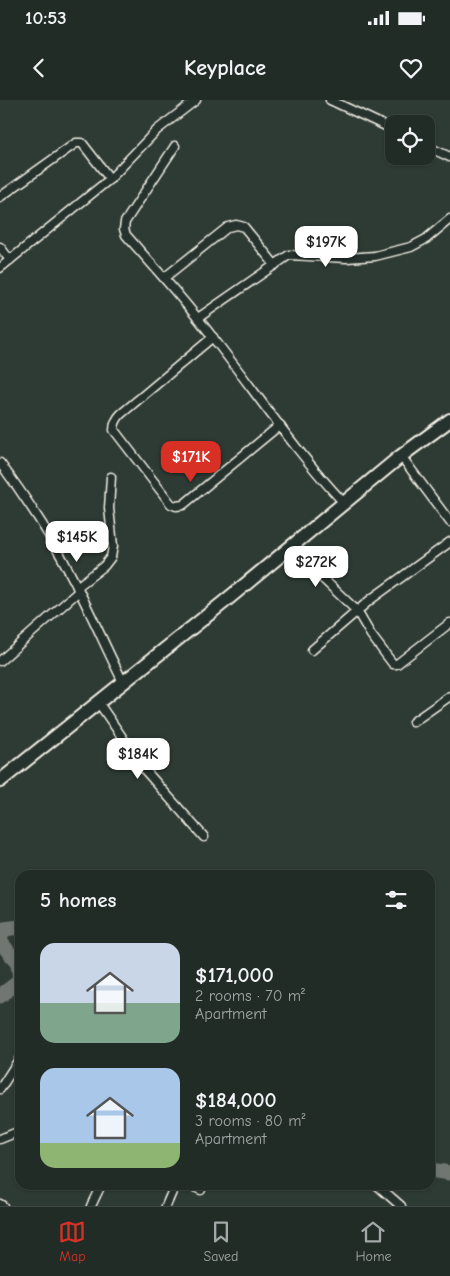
<!DOCTYPE html>
<html lang="en">
<head>
<meta charset="utf-8">
<style>
  :root { --surface:#222c27; --page:#2a342f; --text:#f1f3f6; --muted:#a2a7a7; --line:#3f4844; --accent:#d93025 }
  body { margin:0; font-family:"Comic Neue",sans-serif; background:var(--page); color:var(--text); height:100vh; display:flex; flex-direction:column; font-size:19px; white-space:nowrap }
  * { box-sizing:border-box; margin:0 }
  p { font-size:16px; color:var(--muted) }
  .icon { flex:none; width:28px; height:28px; fill:none; stroke:currentColor; stroke-width:2; stroke-linecap:round; stroke-linejoin:round }
  .map { position:relative; flex:1; overflow:hidden }
  .drawer { position:absolute; left:15px; top:770px; width:420px; height:320px; display:flex; flex-direction:column; background:var(--surface); border-radius:15px; box-shadow:0 1px 4px #0004,0 0 0 1px var(--line) }
  .drawer>* { flex:none }
  .fabs { position:absolute; left:385px; top:15px; display:grid; gap:10px }
  .fabs a { display:grid; place-items:center; width:50px; height:50px; border-radius:10px; background:var(--surface); box-shadow:0 1px 4px #0004,0 0 0 1px var(--line); font-size:25px }
  .price { position:absolute; translate:-50% -42px; padding:0 11px; border-radius:10px; background:#fff; color:#222; font-size:16px; line-height:32px; filter:drop-shadow(0 1px 2px #0008) }
  .price::after { content:''; position:absolute; left:50%; top:30px; width:15px; height:11px; margin-left:-8px; background:inherit; clip-path:polygon(0 0,100% 0,50% 100%) }
  .price.selected { background:var(--accent); color:#fff }
  ul { padding:0; list-style:none }
  li { display:flex; align-items:center; gap:15px; height:125px; padding:0 25px }
  li span { display:grid; place-items:center; flex:none; width:140px; height:100px; border-radius:15px; color:#555 }
  li>.icon { margin-inline-start:auto }
  span .icon { width:60px; height:60px; fill:#fffc; stroke-width:1 }
  li b { font-size:21px }
  h2 { display:flex; justify-content:space-between; align-items:center; height:60px; padding:0 25px; font-size:21px }
  .status { display:flex; justify-content:space-between; align-items:center; height:35px; padding:0 25px; background:var(--surface); direction:ltr }
  .status svg { height:14px; fill:currentColor }
  header { display:flex; justify-content:space-between; align-items:center; height:65px; padding:0 25px; background:var(--surface); font-size:22px; font-weight:700 }
  .tab-bar { display:flex; justify-content:space-around; align-items:center; height:70px; border-top:1px solid var(--line); background:var(--surface); font-size:14px; color:var(--muted) }
  .tab-bar a { display:grid; justify-items:center; gap:2px }
  .tab-bar .selected { color:var(--accent) }
  .map>svg:first-child { display:block }
  .lines { fill:none; stroke-linecap:round; stroke-linejoin:round }
  .river { stroke:#6f7770; stroke-width:15 }
  .minor-casing { stroke:#f4f1e8; stroke-width:11 }
  .trunk-casing { stroke:#f4f1e8; stroke-width:16 }
  .minor { stroke:#26332d; stroke-width:8 }
  .trunk { stroke:#26332d; stroke-width:12 }
</style>
</head>
<body>
<div class="status"><b>10:53</b><svg viewBox="0 0 49 12"><path d="M0 12V9h3v3zM5 12V6h3v6zM10 12V3h3v9zM15 12V0h3v12zM26 1h20v11H26zM47 4h2v5h-2z"/></svg></div>
<header><svg class="icon" aria-label="back" viewBox="0 0 24 24"><path d="M15 5l-7 7 7 7"/></svg>Keyplace<svg class="icon" aria-label="heart" viewBox="0 0 24 24"><path d="M12 20l-8-8c-3-5 5-10 8-4 3-6 11-1 8 4z"/></svg></header>
<div class="map">
<svg width="450" height="1106" viewBox="0 0 450 1106">
  <rect width="100%" height="100%" fill="#2e3b34"/>
  <filter id="ink" filterUnits="userSpaceOnUse"><feTurbulence type="fractalNoise" baseFrequency=".02" numOctaves="2"/><feDisplacementMap in="SourceGraphic" scale="10" xChannelSelector="R" yChannelSelector="G"/><feConvolveMatrix kernelMatrix="1 2 1 2 8 2 1 2 1" color-interpolation-filters="sRGB"/></filter>
  <g filter="url(#ink)">
    <g class="lines">
      <g class="river">
        <path d="M0 839 4 829 20 827"/>
        <path d="M0 841 18 864 20 879"/>
        <path d="M0 896 20 881"/>
        <path d="M430 1070 450 1073"/>
      </g>
      <g class="minor-casing">
        <g id="minor">
          <path d="M330 0 394 30"/>
          <path d="M175 46 125 122 124 129 126 135C156 169 187 203 214 239 257 294 296 352 344 403"/>
          <path d="M426 46 450 57"/>
          <path d="M0 97 76 43H82L110 79"/>
          <path d="M0 147 10 160"/>
          <path d="M0 168 95 91 110 79 157 30 196 0"/>
          <path d="M164 178 228 127 236 125 244 127 275 165"/>
          <path d="M198 218 289 155 347 158 375 156 411 147 426 139 450 119"/>
          <path d="M213 237 121 314C116 319 114 323 114 330L171 404 176 406 183 405 280 325"/>
          <path d="M401 356 450 422"/>
          <path d="M0 363C27 399 53 439 73 479 91 513 106 548 123 582"/>
          <path d="M288 450 319 475 357 511 371 535 393 564H397L450 523"/>
          <path d="M77 487 104 466 111 457 113 446 109 408 111 377"/>
          <path d="M312 550 370 500 450 442"/>
          <path d="M0 561 79 491"/>
          <path d="M98 602 144 669 204 737"/>
          <path d="M413 622 450 596"/>
          <path d="M0 989 20 958"/>
          <path d="M0 1039 20 1031"/>
          <path d="M189 1085 201 1090"/>
          <path d="M377 1085 401 1106"/>
          <path d="M0 1104 3 1106"/>
          <path d="M91 1106 101 1085"/>
          <path d="M166 1106 175 1085"/>
        </g>
      </g>
      <g class="trunk-casing">
        <path id="trunk" d="M0 681 224 502 401 356 450 320"/>
      </g>
      <use href="#minor" class="minor"/>
      <use href="#trunk" class="trunk"/>
    </g>
  </g>
</svg>
<div class="fabs">
<a><svg class="icon" aria-label="locate" viewBox="0 0 24 24"><circle cx="12" cy="12" r="6"/><path d="M12 2v4M12 18v4M2 12h4M18 12h4"/></svg></a>
</div>
<b class="price" style="left:326px;top:168px">$197K</b>
<b class="price selected" style="left:191px;top:383px">$171K</b>
<b class="price" style="left:77px;top:463px">$145K</b>
<b class="price" style="left:316px;top:488px">$272K</b>
<b class="price" style="left:138px;top:680px">$184K</b>
<section class="drawer">
<h2>5 homes<svg class="icon" aria-label="filters" viewBox="0 0 24 24"><path d="M4 7h16M4 17h16"/><circle cx="9" cy="7" r="2"/><circle cx="15" cy="17" r="2"/></svg></h2>
<ul>
<li><span style="background:linear-gradient(#c9d6e8 60%,#7fa58c 0)"><svg class="icon" aria-label="home" viewBox="0 0 24 24"><path d="M3 11l9-7 9 7M6 9v11h12V9"/></svg></span><div><b>$171,000</b><p>2 rooms · 70 m²</p><p>Apartment</p></div></li>
<li><span style="background:linear-gradient(#a9c7e8 75%,#8fb573 0)"><svg class="icon" aria-label="home" viewBox="0 0 24 24"><path d="M3 11l9-7 9 7M6 9v11h12V9"/></svg></span><div><b>$184,000</b><p>3 rooms · 80 m²</p><p>Apartment</p></div></li>
</ul>
</section>
</div>
<nav class="tab-bar">
<a class="selected"><svg class="icon" aria-label="map" viewBox="0 0 24 24"><path d="M3 6l6-2 6 2 6-2v14l-6 2-6-2-6 2zM9 4v14M15 6v14"/></svg>Map</a>
<a><svg class="icon" aria-label="saved" viewBox="0 0 24 24"><path d="M7 4h10v16l-5-4-5 4z"/></svg>Saved</a>
<a><svg class="icon" aria-label="home" viewBox="0 0 24 24"><path d="M3 11l9-7 9 7M6 9v11h12V9"/></svg>Home</a>
</nav>
</body>
</html>
